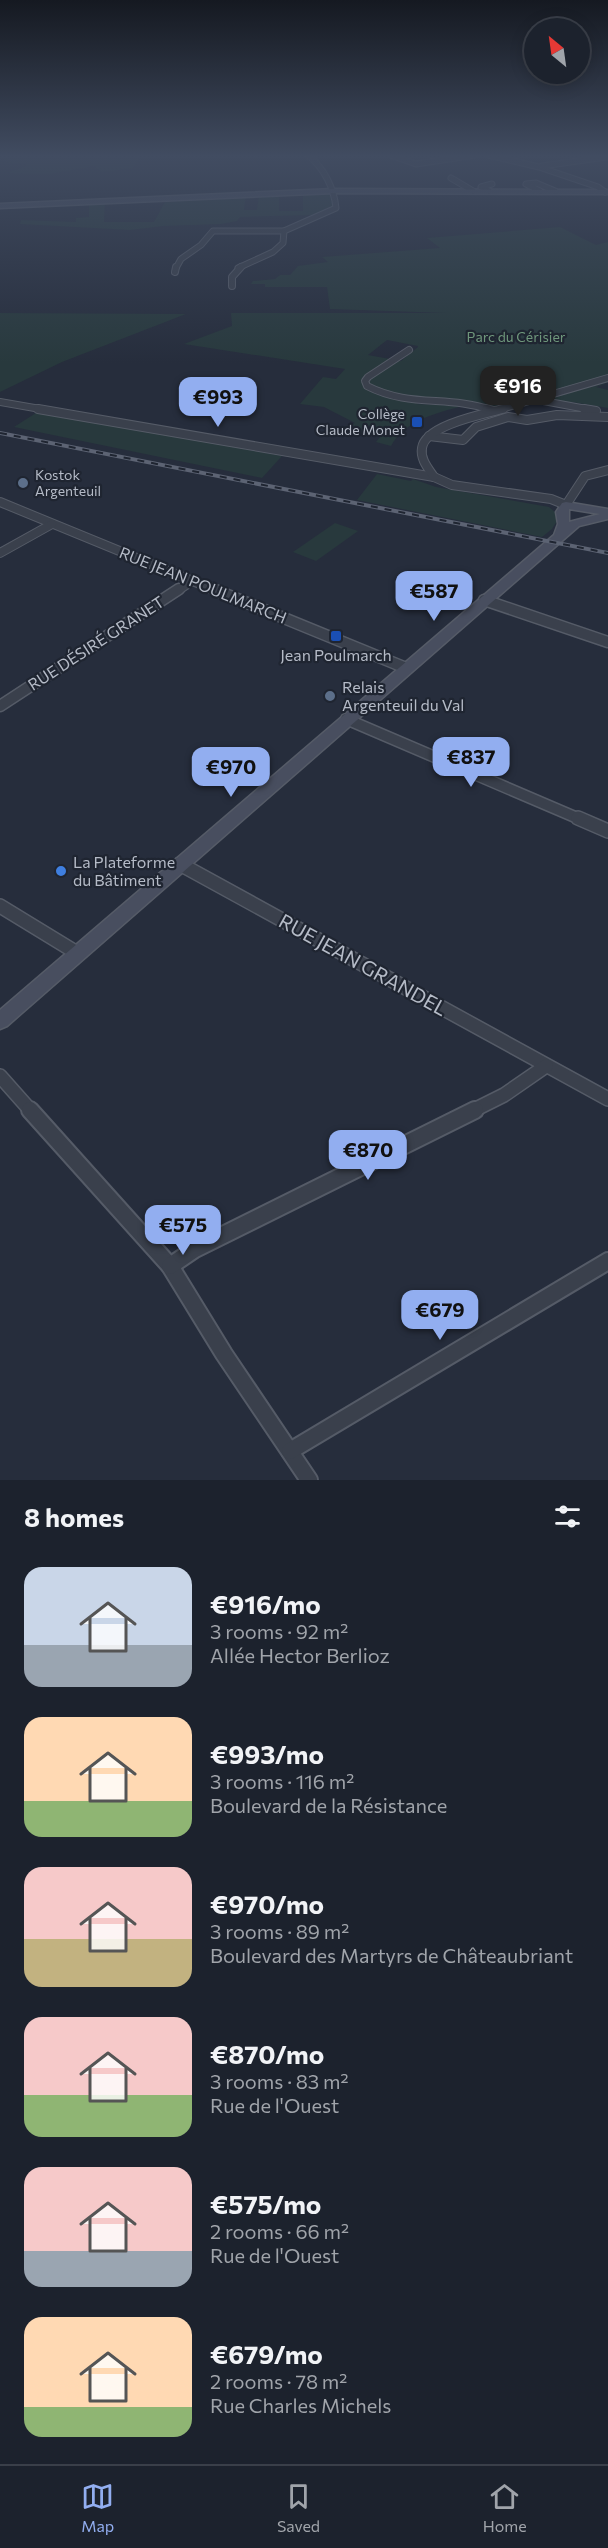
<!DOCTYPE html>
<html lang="en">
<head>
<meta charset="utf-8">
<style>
  :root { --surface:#1c222d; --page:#252a35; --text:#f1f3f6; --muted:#a0a4aa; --line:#3a3f49; --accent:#92aef0 }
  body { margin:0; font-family:Commissioner,sans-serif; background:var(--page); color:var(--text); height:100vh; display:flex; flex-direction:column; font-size:22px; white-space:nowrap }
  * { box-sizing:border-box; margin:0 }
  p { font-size:20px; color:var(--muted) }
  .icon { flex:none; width:33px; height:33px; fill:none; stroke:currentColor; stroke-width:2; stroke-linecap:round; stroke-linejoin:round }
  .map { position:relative; height:1480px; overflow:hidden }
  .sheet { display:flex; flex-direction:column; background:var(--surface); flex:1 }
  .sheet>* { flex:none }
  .needle { width:39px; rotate:331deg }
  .controls { position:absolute; left:524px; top:18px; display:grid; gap:12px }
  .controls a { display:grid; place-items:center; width:66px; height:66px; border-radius:50%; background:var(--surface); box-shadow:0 3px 15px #0003,0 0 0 2px var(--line); font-size:30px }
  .price { position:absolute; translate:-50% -51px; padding:0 14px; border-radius:12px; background:var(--accent); color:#111; font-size:20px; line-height:39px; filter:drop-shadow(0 2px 3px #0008) }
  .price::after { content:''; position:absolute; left:50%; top:36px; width:18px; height:14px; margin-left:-9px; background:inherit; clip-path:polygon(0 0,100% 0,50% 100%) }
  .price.current { background:#222; color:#fff }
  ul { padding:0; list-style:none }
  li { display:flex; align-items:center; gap:18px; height:150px; padding:0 24px }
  li span { display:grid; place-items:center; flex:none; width:168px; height:120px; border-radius:18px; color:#555 }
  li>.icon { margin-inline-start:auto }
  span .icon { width:72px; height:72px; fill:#fffc; stroke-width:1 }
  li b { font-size:26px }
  h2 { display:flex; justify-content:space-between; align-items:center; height:72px; padding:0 24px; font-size:26px }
  .menu { display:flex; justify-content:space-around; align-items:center; height:84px; border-top:2px solid var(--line); background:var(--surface); font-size:16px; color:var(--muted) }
  .menu a { display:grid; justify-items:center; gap:3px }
  .menu .current { color:var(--accent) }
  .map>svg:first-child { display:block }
  .green { fill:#28393d; fill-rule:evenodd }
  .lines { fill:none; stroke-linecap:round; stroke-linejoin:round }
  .street-far5-casing { stroke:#555b67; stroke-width:7 }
  .street-far4-casing { stroke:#555b67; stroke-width:8 }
  .street-far3-casing { stroke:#555b67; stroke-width:10 }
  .street-far2-casing { stroke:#555b67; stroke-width:13 }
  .street-far1-casing { stroke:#555b67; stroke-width:16 }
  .street-casing { stroke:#555b67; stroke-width:20 }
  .secondary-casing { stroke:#555b67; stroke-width:3 }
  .street-far5 { stroke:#3a404c; stroke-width:5 }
  .street-far4 { stroke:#3a404c; stroke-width:6 }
  .street-far3 { stroke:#3a404c; stroke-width:8 }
  .street-far2 { stroke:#3a404c; stroke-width:10 }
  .street-far1 { stroke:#3a404c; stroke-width:13 }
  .street { stroke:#3a404c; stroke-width:16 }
  .secondary { fill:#484e5f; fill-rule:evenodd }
  .rail-casing { stroke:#5c6373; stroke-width:4 }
  .rail { stroke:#1f2531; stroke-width:2; stroke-dasharray:7; stroke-linecap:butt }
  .transit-dot { fill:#1a4fb4; stroke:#1f2531; stroke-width:2 }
  .service-dot { fill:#5c6f8a; stroke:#1f2531; stroke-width:2 }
  .shop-dot { fill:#3f7fe0; stroke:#1f2531; stroke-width:2 }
  .labels { text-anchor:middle; stroke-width:4.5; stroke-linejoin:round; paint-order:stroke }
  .far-park-label { font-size:14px; fill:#6e967b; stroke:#1f2531 }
  .far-poi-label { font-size:14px; fill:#b5bbc7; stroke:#1f2531; text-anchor:end }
  .street-label { font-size:16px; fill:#b5bbc7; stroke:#1f2531 }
  .poi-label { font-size:16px; fill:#b5bbc7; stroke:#1f2531; text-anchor:start }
  .near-street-label { font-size:20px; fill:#b5bbc7; stroke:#1f2531 }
</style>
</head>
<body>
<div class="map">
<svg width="608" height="1480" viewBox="0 0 608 1480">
  <rect width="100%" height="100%" fill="#262d3c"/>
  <g class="green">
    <path d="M20 155H143L132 168 102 172 94 166 50 174 8 173 28 165 0 161Z"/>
    <path d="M303 193 331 194 335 207 314 215 240 217 237 221 221 224 163 226 130 230 20 224 21 220 76 222V218L89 217V203L105 202 104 222H154L166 200 246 196 244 210H257L259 195 279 194V211H303Z"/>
    <path d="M560 227 596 245 608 242V376L495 407 423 401 416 404 463 406C436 413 406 420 391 446L376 442 380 437 335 430 355 423 324 407 300 404 323 377 336 379 345 369 184 344 232 326 231 313H446L330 309 327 287H265V284H251L253 281 275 279 280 275H290L298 266 328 262 322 257 440 248 427 238ZM387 340 418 346V347L401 361 368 355Z"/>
    <path d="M0 313 186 314 62 362 0 392Z"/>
    <path d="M608 383 596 387 608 390V408L572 402 569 405 554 400 555 396Z"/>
    <path d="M39 411 282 456 262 478 14 427Z"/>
    <path d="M377 474 411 481 413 479 436 487 549 507 555 512 557 521 552 529 542 537 357 500Z"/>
    <path d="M335 523 358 531 316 561 293 552Z"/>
  </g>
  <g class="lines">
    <g class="street-far5-casing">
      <g id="street-far5">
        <path d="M390 155 416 164 475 155"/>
        <path d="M488 155 539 167 598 187 605 192"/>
        <path d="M542 166 606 157"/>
        <path d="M451 178 473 191"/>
        <path d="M489 191 481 187 492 184"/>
        <path d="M540 191 526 184 536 183 555 191"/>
        <path d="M176 268 181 259 201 245 213 231H284"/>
        <path d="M238 268 273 252 283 243 284 231 336 208C334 188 324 168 308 155"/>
      </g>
    </g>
    <g class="street-far4-casing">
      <g id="street-far4">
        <path d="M175 272 176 267"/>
        <path d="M232 286V277L241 267"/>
        <path d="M409 350 368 377 365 381 367 386C410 408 448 395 491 410"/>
        <path d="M538 400 592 410"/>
        <path d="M0 402 46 410"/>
        <path d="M498 410 608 378"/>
      </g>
    </g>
    <g class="street-far3-casing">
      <g id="street-far3">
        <path d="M38 409 434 477 452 485 551 499 566 505"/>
        <path d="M487 409 493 411"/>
        <path d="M584 409 596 411"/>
        <path d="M429 436 463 440 476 427 508 417 527 420 557 415 608 417"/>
        <path d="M434 477C428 468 420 459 422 448 425 425 484 414 503 409"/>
        <path d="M0 502 217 591"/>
        <path d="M566 505 585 476 608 470"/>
        <path d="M0 553 52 524"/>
        <path d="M177 591 192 581"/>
      </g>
    </g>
    <g class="street-far2-casing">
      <g id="street-far2">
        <path d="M213 589 406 668"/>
        <path d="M484 600 608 642"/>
        <path d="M0 706 179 589"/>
        <path d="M346 719 582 820"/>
      </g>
    </g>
    <g class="street-far1-casing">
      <g id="street-far1">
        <path d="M578 818 608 831"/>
        <path d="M180 864 608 1099"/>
        <path d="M0 906 77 953"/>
        <path d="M0 1076 31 1111"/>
        <path d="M472 1111 504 1095 546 1066"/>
      </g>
    </g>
    <g class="street-casing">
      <g id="street">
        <path d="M30 1110 170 1266 224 1354 309 1480"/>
        <path d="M170 1266 195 1249 475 1110"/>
        <path d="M290 1451 608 1261"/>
      </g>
    </g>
    <g class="secondary-casing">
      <g id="secondary">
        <path d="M334 189 608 190V194L334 193 0 208V204Z"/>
        <path d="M566 502 608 509V519L579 526 7 1026 0 1029V1010L554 535 558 524 556 512 562 503ZM569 509 600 514 569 522Z"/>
      </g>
    </g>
    <use href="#street-far5" class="street-far5"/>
    <use href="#street-far4" class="street-far4"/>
    <use href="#street-far3" class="street-far3"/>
    <use href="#street-far2" class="street-far2"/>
    <use href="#street-far1" class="street-far1"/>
    <use href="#street" class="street"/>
    <use href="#secondary" class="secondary"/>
    <g class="rail-casing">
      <path id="rail" d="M0 433 608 553"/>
    </g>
    <use href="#rail" class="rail"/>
  </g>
  <linearGradient id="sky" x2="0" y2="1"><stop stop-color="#151921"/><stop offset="0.43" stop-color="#414c61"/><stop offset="1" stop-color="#414c61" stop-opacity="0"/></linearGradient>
  <rect width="608" height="363" fill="url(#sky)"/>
  <g class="transit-dot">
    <rect x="411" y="416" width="12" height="12" rx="3"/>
    <rect x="330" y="630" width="12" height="12" rx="3"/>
  </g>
  <g class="service-dot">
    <circle cx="23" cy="483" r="6"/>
    <circle cx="330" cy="696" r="6"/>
  </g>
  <circle class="shop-dot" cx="61" cy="871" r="6"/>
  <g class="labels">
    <g class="far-park-label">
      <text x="516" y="342">Parc du Cérisier</text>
    </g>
    <g class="far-poi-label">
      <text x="405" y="419">Collège<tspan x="405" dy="16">Claude Monet</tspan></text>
      <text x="35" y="480" text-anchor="start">Kostok<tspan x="35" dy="16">Argenteuil</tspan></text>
    </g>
    <g class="street-label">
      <text transform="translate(203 585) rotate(22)" y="6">RUE JEAN POULMARCH</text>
      <text transform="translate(96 643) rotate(-33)" y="6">RUE DÉSIRÉ GRANET</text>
    </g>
    <g class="poi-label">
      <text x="336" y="661" text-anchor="middle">Jean Poulmarch</text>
      <text x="342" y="693">Relais<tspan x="342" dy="18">Argenteuil du Val</tspan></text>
      <text x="73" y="868">La Plateforme<tspan x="73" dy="18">du Bâtiment</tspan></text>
    </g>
    <g class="near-street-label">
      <text transform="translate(363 965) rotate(29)" y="7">RUE JEAN GRANDEL</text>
    </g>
  </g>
</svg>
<div class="controls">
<a><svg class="needle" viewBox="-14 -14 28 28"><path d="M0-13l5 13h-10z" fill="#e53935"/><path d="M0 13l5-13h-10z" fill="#a0a4aa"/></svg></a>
</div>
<b class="price current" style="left:518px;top:417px">€916</b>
<b class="price" style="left:218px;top:428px">€993</b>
<b class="price" style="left:434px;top:622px">€587</b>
<b class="price" style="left:471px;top:788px">€837</b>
<b class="price" style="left:231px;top:798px">€970</b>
<b class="price" style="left:368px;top:1181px">€870</b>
<b class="price" style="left:183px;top:1256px">€575</b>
<b class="price" style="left:440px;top:1341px">€679</b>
</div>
<section class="sheet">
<h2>8 homes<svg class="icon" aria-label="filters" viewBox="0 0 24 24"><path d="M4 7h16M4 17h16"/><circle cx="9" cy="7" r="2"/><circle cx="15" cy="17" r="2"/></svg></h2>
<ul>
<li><span style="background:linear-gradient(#c9d6e8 65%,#9aa5b1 0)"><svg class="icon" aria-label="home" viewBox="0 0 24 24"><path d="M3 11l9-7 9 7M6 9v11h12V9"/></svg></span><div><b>€916/mo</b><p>3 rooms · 92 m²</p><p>Allée Hector Berlioz</p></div></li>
<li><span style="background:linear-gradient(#ffd9b3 70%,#8fb573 0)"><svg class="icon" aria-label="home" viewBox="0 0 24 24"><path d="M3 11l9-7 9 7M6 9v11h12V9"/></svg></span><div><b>€993/mo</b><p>3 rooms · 116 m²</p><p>Boulevard de la Résistance</p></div></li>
<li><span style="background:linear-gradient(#f6c9c9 60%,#c2b280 0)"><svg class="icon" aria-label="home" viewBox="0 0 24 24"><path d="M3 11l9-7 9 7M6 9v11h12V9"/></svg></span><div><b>€970/mo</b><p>3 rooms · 89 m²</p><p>Boulevard des Martyrs de Châteaubriant</p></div></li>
<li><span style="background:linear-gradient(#f6c9c9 65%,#8fb573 0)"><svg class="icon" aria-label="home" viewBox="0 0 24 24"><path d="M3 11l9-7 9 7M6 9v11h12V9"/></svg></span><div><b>€870/mo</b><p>3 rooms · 83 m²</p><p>Rue de l'Ouest</p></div></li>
<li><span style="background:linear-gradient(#f6c9c9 70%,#9aa5b1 0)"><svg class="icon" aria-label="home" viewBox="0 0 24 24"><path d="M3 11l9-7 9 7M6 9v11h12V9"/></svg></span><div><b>€575/mo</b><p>2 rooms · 66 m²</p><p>Rue de l'Ouest</p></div></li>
<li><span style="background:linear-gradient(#ffd9b3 75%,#8fb573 0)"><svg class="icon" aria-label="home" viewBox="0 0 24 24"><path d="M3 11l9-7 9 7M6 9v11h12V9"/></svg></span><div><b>€679/mo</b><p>2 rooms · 78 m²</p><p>Rue Charles Michels</p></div></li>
</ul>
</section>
<nav class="menu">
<a class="current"><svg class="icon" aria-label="map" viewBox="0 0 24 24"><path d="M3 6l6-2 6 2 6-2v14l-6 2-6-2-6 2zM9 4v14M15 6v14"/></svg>Map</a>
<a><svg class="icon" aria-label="saved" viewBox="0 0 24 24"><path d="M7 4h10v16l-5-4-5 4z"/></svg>Saved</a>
<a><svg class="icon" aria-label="home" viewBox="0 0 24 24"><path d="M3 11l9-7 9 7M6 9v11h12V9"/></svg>Home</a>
</nav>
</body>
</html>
